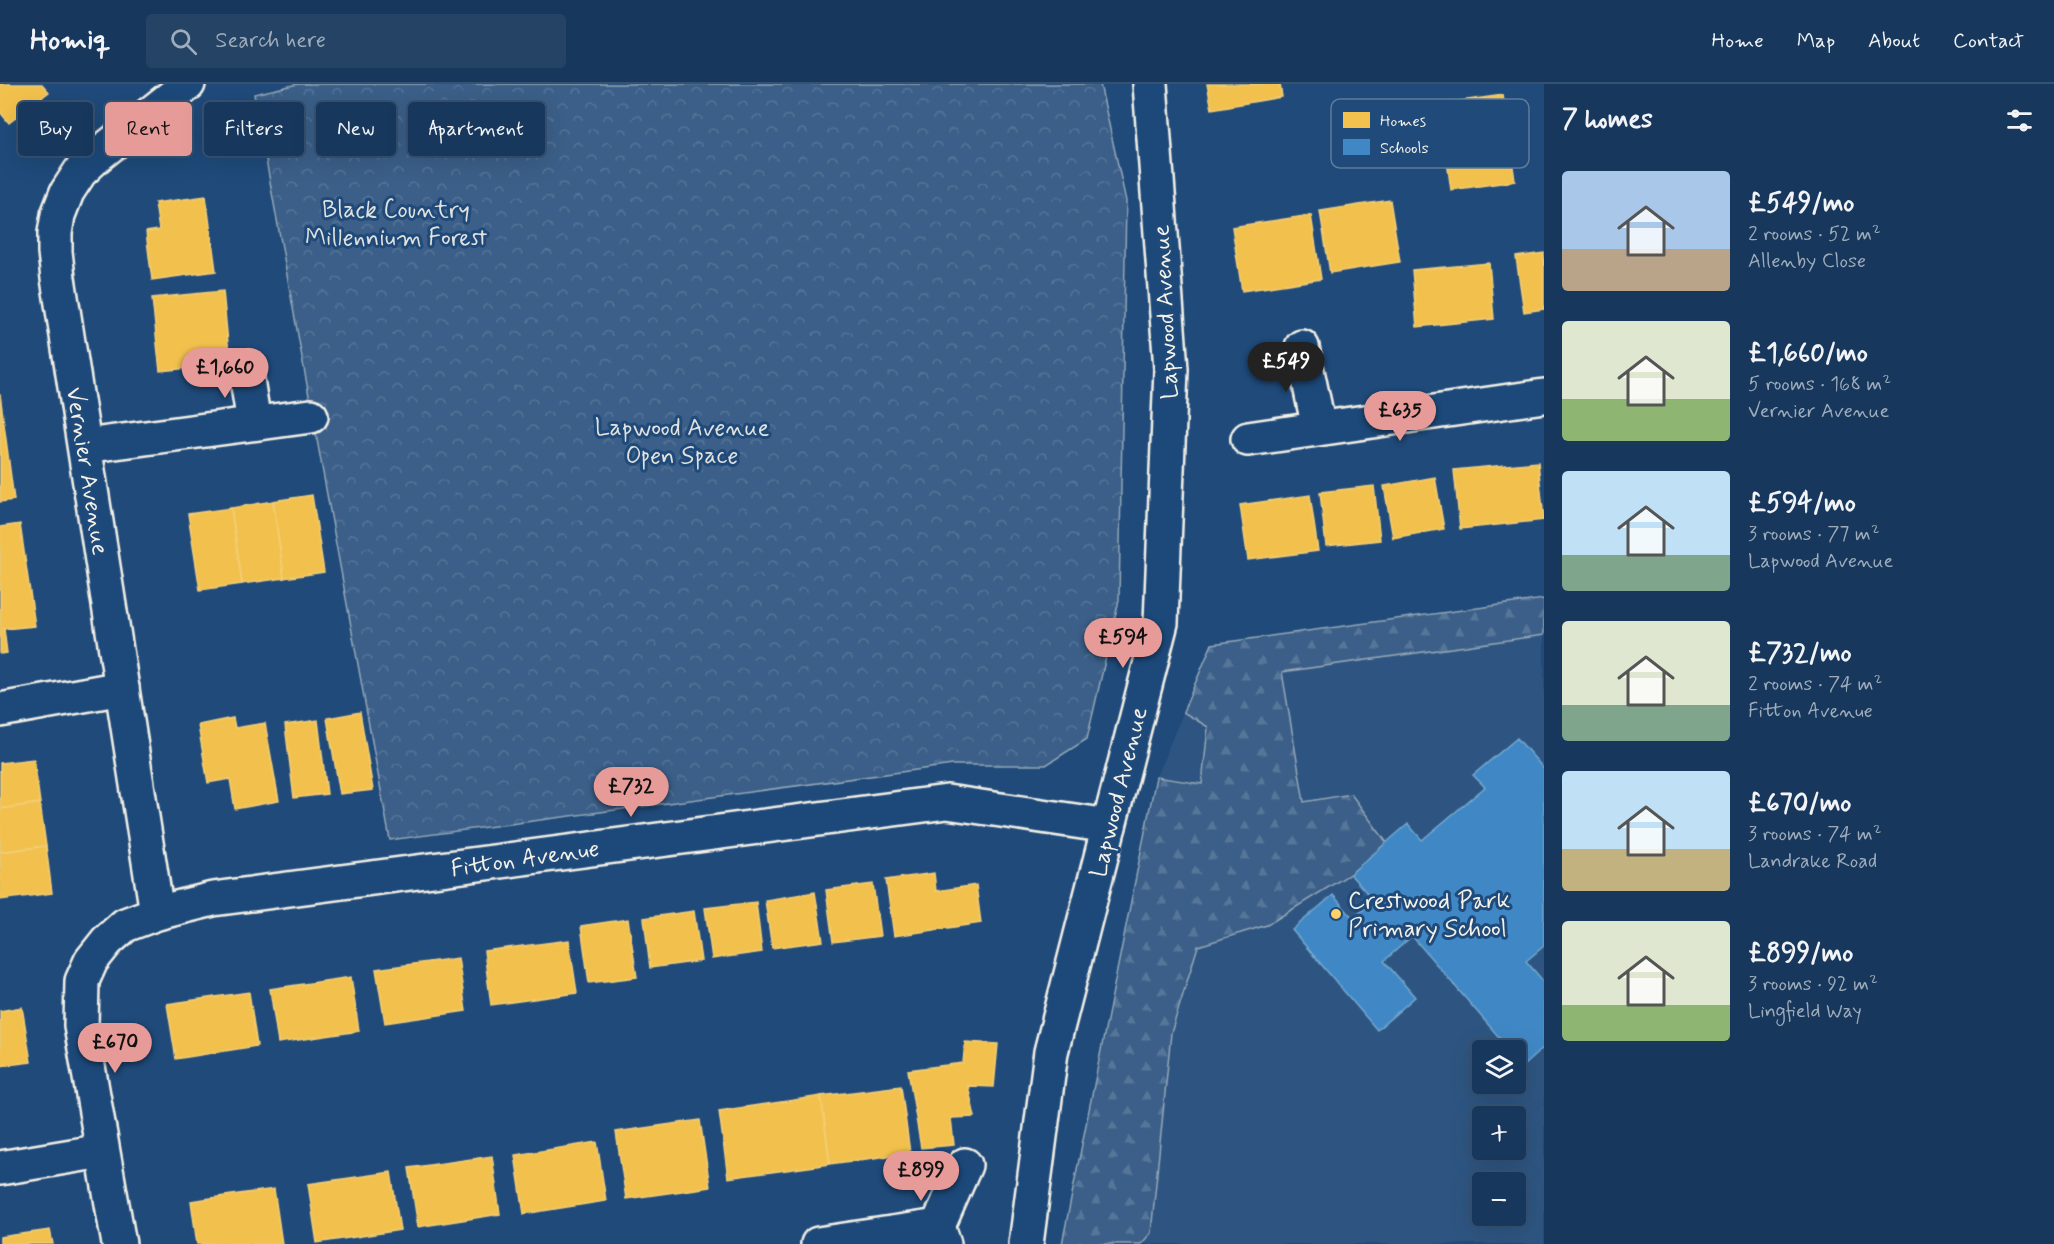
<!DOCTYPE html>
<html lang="en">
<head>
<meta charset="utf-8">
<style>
  :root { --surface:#17385c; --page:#244365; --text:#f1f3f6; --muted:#9eacbb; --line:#365272; --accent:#e69b98 }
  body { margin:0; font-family:Mynerve,sans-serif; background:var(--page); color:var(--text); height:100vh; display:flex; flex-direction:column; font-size:22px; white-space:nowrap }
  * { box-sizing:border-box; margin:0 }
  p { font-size:20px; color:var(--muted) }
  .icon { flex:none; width:33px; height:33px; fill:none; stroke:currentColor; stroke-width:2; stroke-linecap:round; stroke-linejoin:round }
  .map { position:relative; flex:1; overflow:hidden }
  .details { display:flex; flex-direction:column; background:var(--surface); width:510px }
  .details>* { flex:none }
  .guide { position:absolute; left:18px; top:18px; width:570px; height:54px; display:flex; gap:12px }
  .controls { position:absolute; left:1472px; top:956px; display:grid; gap:12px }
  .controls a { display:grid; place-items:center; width:54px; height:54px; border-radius:6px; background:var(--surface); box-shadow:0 6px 24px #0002,0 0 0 2px var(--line); font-size:30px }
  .price { position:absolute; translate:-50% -51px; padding:0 14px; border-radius:21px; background:var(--accent); color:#111; font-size:20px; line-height:39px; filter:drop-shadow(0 2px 3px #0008) }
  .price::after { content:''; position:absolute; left:50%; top:36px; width:18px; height:14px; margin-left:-9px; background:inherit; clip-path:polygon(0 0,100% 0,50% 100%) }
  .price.active { background:#222; color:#fff }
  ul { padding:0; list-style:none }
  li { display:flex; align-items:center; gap:18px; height:150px; padding:0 18px }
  li span { display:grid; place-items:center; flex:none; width:168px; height:120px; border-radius:6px; color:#555 }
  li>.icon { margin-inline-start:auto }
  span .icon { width:72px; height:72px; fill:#fffc; stroke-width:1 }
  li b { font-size:26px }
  h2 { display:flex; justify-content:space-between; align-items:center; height:72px; padding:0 18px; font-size:26px }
  .chip { padding:0 21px; border-radius:6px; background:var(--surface); box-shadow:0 6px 24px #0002,0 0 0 2px var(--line); font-size:21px; line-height:54px }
  .chip.active { background:var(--accent); color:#111 }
  header { display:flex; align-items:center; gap:36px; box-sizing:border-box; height:84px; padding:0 30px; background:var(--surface); border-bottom:2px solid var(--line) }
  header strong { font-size:28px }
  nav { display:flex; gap:33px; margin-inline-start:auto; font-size:21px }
  .search { width:420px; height:54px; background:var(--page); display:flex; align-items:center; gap:15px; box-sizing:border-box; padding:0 21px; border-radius:6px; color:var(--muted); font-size:22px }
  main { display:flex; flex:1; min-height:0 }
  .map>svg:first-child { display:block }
  .built { fill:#2d5581; fill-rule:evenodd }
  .forest { fill:url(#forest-firs); stroke:#97a8b8; stroke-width:1.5 }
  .park { fill:url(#park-crowns); stroke:#97a8b8; stroke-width:1.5 }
  .homes { fill:#f2c14e; stroke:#f3cf7c; stroke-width:1.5 }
  .schools { fill:#3f88c5; stroke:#75a8d0; stroke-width:1.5 }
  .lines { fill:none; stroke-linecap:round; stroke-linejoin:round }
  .street-casing { stroke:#f4f1e8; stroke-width:38 }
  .street { stroke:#1f4a7a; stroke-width:33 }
  .poi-dot { fill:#ffd166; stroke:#1f4a7a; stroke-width:2 }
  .labels { text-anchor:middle; stroke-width:6; stroke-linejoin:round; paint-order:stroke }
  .park-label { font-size:24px; fill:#e1e2de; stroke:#1f4a7a }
  .street-label { font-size:24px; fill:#f4f1e8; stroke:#1f4a7a }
  .poi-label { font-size:24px; fill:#f4f1e8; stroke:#1f4a7a; text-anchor:start }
  .key { fill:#1f4a7a; stroke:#5f7c9b; stroke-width:1.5 }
  .key-label { font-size:16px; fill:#f4f1e8 }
</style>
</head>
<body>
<header>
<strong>Homiq</strong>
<div class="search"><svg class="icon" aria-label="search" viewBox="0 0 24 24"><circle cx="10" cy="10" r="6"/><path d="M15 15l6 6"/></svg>Search here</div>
<nav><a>Home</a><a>Map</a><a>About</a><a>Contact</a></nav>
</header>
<main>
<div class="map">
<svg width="1544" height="1160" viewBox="0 0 1544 1160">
  <defs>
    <pattern id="forest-firs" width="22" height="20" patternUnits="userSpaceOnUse" patternTransform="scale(1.5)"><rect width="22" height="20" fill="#3a5f88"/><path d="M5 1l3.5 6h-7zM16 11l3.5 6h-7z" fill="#577699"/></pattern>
    <pattern id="park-crowns" width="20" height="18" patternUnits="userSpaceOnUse" patternTransform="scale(1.5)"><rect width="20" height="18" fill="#3a5f88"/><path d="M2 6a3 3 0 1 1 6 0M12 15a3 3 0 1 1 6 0" fill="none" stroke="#577699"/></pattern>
  </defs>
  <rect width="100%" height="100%" fill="#1f4a7a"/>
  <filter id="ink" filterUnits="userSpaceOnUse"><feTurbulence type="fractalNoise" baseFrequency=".0167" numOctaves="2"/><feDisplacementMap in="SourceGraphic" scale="12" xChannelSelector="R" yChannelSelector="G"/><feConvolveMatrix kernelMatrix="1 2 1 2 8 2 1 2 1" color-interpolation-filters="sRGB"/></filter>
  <g filter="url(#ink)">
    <path class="built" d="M1544 515V1160H1062L1156 693 1212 560ZM1482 966H1515V999H1482ZM1482 1032H1515V1065H1482ZM1482 1098H1515V1131H1482Z"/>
    <path class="forest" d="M1544 515V551L1282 588 1304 718 1351 710 1387 759 1350 790 1267 841 1198 862 1171 949 1151 1149 1141 1160H1062L1156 693 1202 700 1208 643 1183 628 1212 560Z"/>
    <path class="park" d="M298 0H1100L1126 117 1119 516 1087 655 1046 681H953L390 756 254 10Z"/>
    <g class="homes">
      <path d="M0 0H42L49 8 9 39 0 28Z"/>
      <path d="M1207 0H1280L1282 13 1212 25Z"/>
      <path d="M1503 11 1515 97 1451 106 1439 20Z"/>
      <path d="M206 112 216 187 152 196 146 148 159 146 155 119Z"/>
      <path d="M1390 116 1400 178 1330 189 1320 127Z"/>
      <path d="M1311 131 1321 195 1242 207 1232 143Z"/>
      <path d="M1544 169V225L1524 228 1516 173Z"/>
      <path d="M1489 179 1494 235 1417 243 1412 186Z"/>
      <path d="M223 207 230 280 160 287 152 214Z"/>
      <path d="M0 310 14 416 0 418Z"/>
      <path d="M1538 378 1544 436 1460 445 1454 386Z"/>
      <path d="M1435 393 1444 445 1393 454 1384 402Z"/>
      <path d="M1374 402 1380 456 1326 462 1320 408Z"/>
      <path d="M312 411 324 488 284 494 273 417Z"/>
      <path d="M1310 411 1318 467 1248 476 1240 421Z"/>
      <path d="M273 417 284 494 242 500 231 424Z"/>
      <path d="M231 424 242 500 200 506 188 430Z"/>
      <path d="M20 440 35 542 4 545 7 569 0 570V443Z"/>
      <path d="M360 628 373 706 340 710 327 634Z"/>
      <path d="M233 634 235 644 265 639 279 717 235 725 230 695 208 699 198 641Z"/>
      <path d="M318 636 327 710 294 714 285 641Z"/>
      <path d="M34 675 40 719 0 725V679Z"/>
      <path d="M40 719 46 762 0 768V725Z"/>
      <path d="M46 762 52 809 0 816V768Z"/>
      <path d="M934 789 936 807 976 801 981 839 894 852 886 796Z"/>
      <path d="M873 800 880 852 833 858 826 806Z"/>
      <path d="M815 808 823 857 772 864 765 816Z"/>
      <path d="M756 818 762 868 712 875 705 824Z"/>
      <path d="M694 827 701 877 650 884 644 834Z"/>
      <path d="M628 835 637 893 589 899 581 842Z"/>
      <path d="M569 856 577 909 491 921 484 867Z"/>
      <path d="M458 874 466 927 385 939 376 885Z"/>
      <path d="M351 893 359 947 278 959 270 905Z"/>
      <path d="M249 908 257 962 176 975 167 920Z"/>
      <path d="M22 923 31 978 0 982V927Z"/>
      <path d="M965 958 998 960 994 1003 968 1002 975 1033 951 1034 954 1061 921 1064 908 986 963 979Z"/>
      <path d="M901 1002 910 1069 830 1080 821 1012Z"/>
      <path d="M821 1012 830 1080 728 1094 719 1027Z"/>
      <path d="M700 1036 710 1103 626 1115 616 1048Z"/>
      <path d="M597 1058 606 1117 524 1130 515 1071Z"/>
      <path d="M492 1072 500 1130 418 1143 409 1084Z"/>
      <path d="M391 1088 400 1146 317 1159 308 1100Z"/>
      <path d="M274 1105 282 1160H197L191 1117Z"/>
      <path d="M50 1146 53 1160H0V1153Z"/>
    </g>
    <path class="schools" d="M1517 654 1544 685V862L1526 877 1544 898V963L1523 982 1515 972V966H1510L1412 852 1384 877 1415 913 1377 946 1292 846 1333 811 1353 834 1374 817 1350 790 1408 740 1422 756 1485 703 1473 691Z"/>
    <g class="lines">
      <g class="street-casing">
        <g id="street">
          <path d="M1302 263 1319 344"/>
          <path d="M245 283 254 339"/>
          <path d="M1248 355 1544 312"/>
          <path d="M85 362 311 332"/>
          <path d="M0 626 122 604"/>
          <path d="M157 829 58 194 55 168V149L58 131 67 108 80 88 98 71 188 0"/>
          <path d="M0 1084 102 1067"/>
          <path d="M119 1160 81 942 82 897 91 877 107 857 125 841 157 829 213 815 947 718 1109 742"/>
          <path d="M818 1160 938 1142"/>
          <path d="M944 1160 938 1142 965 1081"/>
          <path d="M1026 1160 1051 968 1161 539 1171 285 1150 0"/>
        </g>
      </g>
      <use href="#street" class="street"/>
    </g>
  </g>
  <circle class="poi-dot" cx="1336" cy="830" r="6"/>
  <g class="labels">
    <g class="park-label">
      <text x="396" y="133">Black Country<tspan x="396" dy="28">Millennium Forest</tspan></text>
      <text x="682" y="351">Lapwood Avenue<tspan x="682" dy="28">Open Space</tspan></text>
    </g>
    <g class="street-label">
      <text transform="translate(1165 228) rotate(-93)" y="8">Lapwood Avenue</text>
      <text transform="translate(88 387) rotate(81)" y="8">Vernier Avenue</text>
      <text transform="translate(1118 708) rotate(-76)" y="8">Lapwood Avenue</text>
      <text transform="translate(525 774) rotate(-8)" y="8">Fitton Avenue</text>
    </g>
    <g class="poi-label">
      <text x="1348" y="824">Crestwood Park<tspan x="1348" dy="28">Primary School</tspan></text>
    </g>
  </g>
  <rect x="1331" y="15" width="198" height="69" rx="9" class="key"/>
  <rect x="1343" y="28" width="27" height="16" fill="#f2c14e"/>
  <rect x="1343" y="55" width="27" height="16" fill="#3f88c5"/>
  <g class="key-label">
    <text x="1380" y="42">Homes</text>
    <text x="1380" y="69">Schools</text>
  </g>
</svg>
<div class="controls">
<a><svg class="icon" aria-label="layers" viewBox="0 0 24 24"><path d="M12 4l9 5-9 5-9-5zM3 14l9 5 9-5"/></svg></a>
<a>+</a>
<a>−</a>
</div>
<b class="price active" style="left:1286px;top:309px">£549</b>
<b class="price" style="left:225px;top:315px">£1,660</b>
<b class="price" style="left:1400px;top:358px">£635</b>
<b class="price" style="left:1123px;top:585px">£594</b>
<b class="price" style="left:631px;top:734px">£732</b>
<b class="price" style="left:115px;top:990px">£670</b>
<b class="price" style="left:921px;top:1118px">£899</b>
<div class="guide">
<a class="chip">Buy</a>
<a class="chip active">Rent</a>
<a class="chip">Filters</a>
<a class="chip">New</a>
<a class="chip">Apartment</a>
</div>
</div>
<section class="details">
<h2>7 homes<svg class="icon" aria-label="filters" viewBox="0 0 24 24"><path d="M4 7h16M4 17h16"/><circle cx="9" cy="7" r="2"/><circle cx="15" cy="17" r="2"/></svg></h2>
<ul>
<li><span style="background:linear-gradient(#a9c7e8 65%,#b9a48a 0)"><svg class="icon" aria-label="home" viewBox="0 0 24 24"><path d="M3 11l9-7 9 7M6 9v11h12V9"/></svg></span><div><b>£549/mo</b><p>2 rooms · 52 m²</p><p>Allenby Close</p></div></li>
<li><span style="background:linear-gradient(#dfe7d0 65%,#8fb573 0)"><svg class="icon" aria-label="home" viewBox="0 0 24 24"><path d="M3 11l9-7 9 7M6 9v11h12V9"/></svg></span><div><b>£1,660/mo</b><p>5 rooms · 168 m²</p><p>Vernier Avenue</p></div></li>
<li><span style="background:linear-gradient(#bfe0f5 70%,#7fa58c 0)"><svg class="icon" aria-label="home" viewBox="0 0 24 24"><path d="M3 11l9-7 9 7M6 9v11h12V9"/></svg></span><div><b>£594/mo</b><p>3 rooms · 77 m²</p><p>Lapwood Avenue</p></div></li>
<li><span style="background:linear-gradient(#dfe7d0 70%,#7fa58c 0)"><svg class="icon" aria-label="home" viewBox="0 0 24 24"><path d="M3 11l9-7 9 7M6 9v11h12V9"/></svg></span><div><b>£732/mo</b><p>2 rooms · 74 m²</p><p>Fitton Avenue</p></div></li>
<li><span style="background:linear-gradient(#bfe0f5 65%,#c2b280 0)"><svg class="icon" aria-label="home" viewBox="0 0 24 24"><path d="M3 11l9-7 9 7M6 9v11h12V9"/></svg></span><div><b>£670/mo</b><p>3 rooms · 74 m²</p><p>Landrake Road</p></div></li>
<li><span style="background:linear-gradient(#dfe7d0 70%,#8fb573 0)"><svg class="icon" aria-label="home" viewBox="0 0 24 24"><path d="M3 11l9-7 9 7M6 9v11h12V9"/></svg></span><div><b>£899/mo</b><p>3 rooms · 92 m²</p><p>Lingfield Way</p></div></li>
</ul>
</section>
</main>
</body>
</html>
